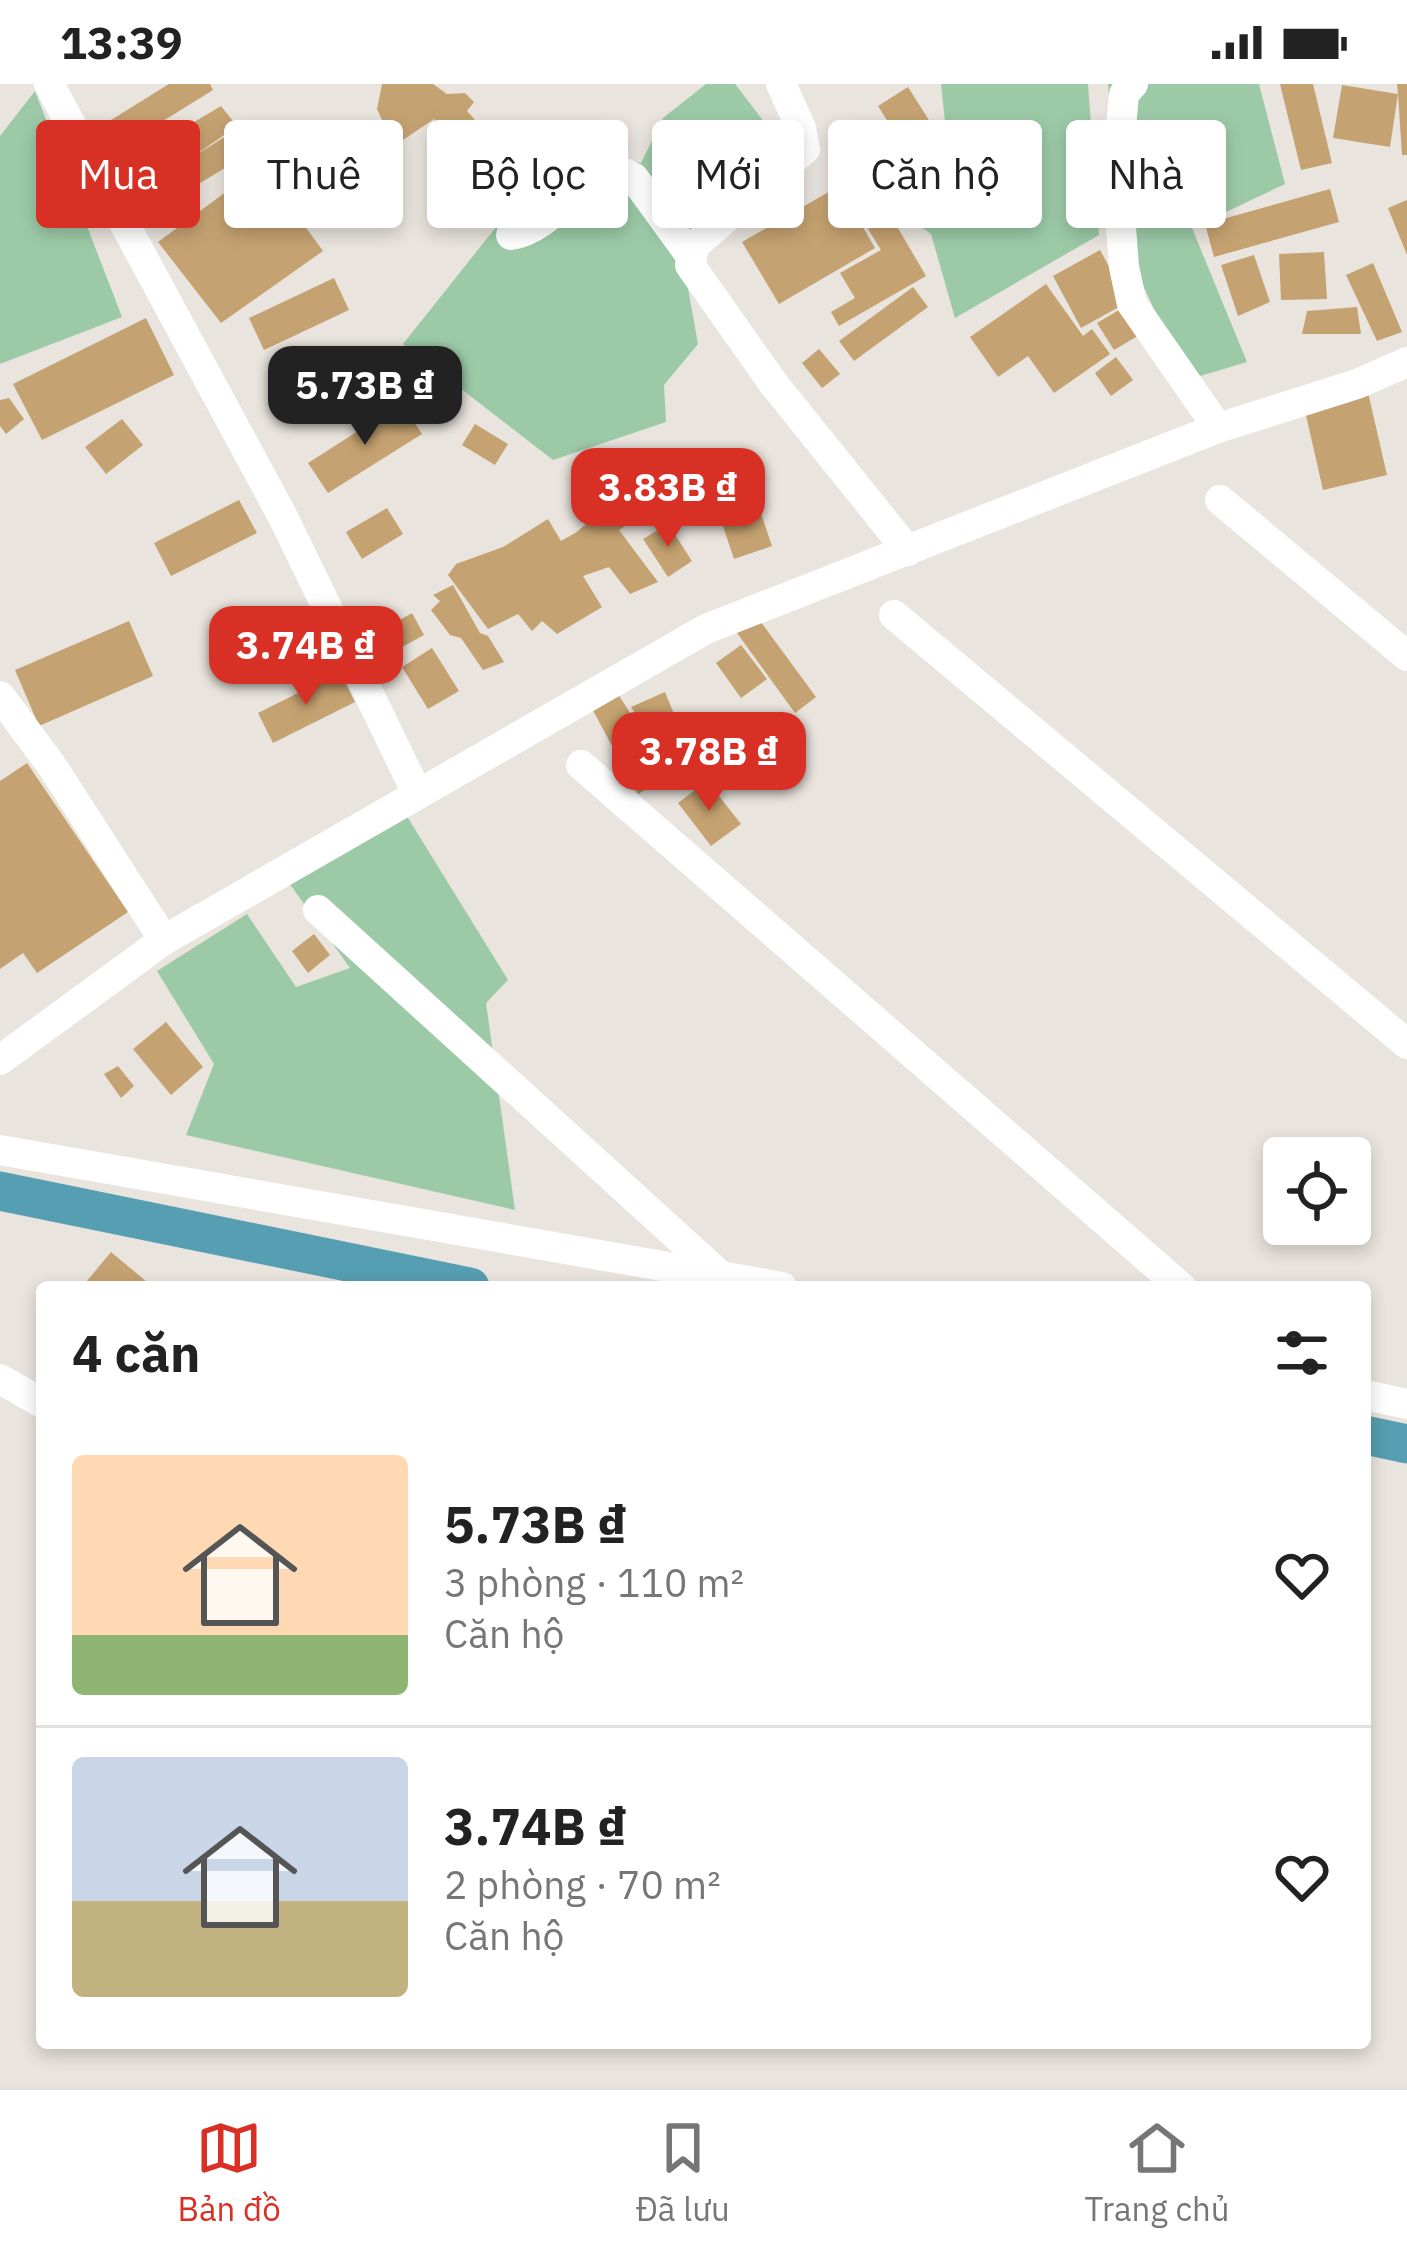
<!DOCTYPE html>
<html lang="vi">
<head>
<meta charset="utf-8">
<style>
  :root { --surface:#fff; --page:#f2f2f2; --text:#222; --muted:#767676; --line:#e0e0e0; --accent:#d93025 }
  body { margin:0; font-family:"IBM Plex Sans",sans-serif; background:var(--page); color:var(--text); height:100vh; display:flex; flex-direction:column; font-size:45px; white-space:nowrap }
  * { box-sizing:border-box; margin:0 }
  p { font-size:39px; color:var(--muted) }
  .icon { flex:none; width:66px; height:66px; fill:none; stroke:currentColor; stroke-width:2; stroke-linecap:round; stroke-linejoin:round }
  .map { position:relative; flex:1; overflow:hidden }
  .sheet { position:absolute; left:36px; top:1197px; width:1335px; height:768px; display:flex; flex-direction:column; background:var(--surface); border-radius:12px; box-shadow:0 6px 18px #0003 }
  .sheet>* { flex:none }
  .banner { position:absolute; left:36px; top:36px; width:1335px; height:108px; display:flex; gap:24px }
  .fabs { position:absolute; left:1263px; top:1053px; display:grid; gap:24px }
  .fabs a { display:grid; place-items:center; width:108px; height:108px; border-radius:12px; background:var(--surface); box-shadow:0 6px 18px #0003; font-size:60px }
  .price { position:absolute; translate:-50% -102px; padding:0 27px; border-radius:24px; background:var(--accent); color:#fff; font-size:39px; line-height:78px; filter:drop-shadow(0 3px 6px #0008) }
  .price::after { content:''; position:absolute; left:50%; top:72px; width:36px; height:27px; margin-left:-18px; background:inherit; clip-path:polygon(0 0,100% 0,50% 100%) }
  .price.on { background:#222; color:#fff }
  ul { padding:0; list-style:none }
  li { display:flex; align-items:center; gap:36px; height:300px; padding:0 36px }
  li+li { border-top:3px solid var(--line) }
  li span { display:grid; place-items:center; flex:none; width:336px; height:240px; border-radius:12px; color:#555 }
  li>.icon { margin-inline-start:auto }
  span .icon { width:144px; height:144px; fill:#fffc; stroke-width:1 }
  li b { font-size:51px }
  h2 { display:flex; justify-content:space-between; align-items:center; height:144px; padding:0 36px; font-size:51px }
  .pill { padding:0 42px; border-radius:12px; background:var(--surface); box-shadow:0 6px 18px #0003; font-size:42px; line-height:108px }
  .pill.on { background:var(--accent); color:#fff }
  .status { display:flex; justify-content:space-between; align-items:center; height:84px; padding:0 60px; background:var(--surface); direction:ltr }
  .status svg { height:33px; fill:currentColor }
  .dock { display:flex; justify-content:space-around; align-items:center; height:168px; border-top:3px solid var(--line); background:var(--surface); font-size:33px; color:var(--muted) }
  .dock a { display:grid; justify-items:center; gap:6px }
  .dock .on { color:var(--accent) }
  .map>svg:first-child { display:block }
  .green { fill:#9ccaa7 }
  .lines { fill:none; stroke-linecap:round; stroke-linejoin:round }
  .canal { stroke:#569eb1; stroke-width:39 }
  .building { fill:#c5a271 }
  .street { stroke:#fff; stroke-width:30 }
</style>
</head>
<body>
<div class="status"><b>13:39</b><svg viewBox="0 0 49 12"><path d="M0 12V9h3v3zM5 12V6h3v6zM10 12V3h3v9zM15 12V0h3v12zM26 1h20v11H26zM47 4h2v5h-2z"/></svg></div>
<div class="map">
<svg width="1407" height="2003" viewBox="0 0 1407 2003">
  <rect width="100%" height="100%" fill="#e9e4dd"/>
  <g class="green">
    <path d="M706 0H735L785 65 680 160 698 260 664 301 666 338 553 376 403 260 500 138 596 71 641 79 663 34Z"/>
    <path d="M941 0H1088L1099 151 955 234 931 150 892 122 894 87 946 47Z"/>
    <path d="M1108 0H1259L1285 100 1192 144 1247 278 1187 296 1120 152Z"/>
    <path d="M35 7 122 233 0 280V52Z"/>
    <path d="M405 729 508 896 486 919 515 1126 186 1051 214 980 157 887 247 830 296 903 350 884 289 799Z"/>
  </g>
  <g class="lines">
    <g class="canal">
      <path d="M0 1107 470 1203"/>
      <path d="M1365 1351 1407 1360"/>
    </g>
  </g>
  <g class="building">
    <path d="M169 0H210L213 6 126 60 111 36Z"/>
    <path d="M382 0H433L447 10 465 9 474 18 467 27 484 46 447 55 434 35 394 62 377 25Z"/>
    <path d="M1280 0H1313L1332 79 1301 86Z"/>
    <path d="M1397 0H1407V71H1402L1398 10 1390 63 1333 54 1342 1 1398 10Z"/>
    <path d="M908 3 932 41 902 60 878 22Z"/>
    <path d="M221 22 237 42 191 74 239 44 253 67 172 116 158 93 132 110 116 85Z"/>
    <path d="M356 36 393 98 371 111 334 48Z"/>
    <path d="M322 44 346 83 320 97 297 59Z"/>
    <path d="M261 82 323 167 221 239 158 158Z"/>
    <path d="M839 102 875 164 779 220 742 158Z"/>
    <path d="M1330 105 1339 138 1214 173 1205 140Z"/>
    <path d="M1407 116V171L1388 124Z"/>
    <path d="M891 132 926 192 839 242 831 228 855 214 840 189 881 166 868 145Z"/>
    <path d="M1100 166 1128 218 1081 244 1053 192Z"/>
    <path d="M1324 168 1327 215 1281 216 1279 170Z"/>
    <path d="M1254 171 1270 218 1238 232 1221 181Z"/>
    <path d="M1373 179 1402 248 1377 257 1346 191Z"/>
    <path d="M334 194 349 226 264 266 249 234Z"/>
    <path d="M1046 200 1083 252 1092 245 1110 270 1054 309 1028 272 998 293 970 253Z"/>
    <path d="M913 203 928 223 854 277 839 257Z"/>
    <path d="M1124 223 1141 250 1114 266 1097 239Z"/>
    <path d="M1357 223 1361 250H1302L1307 227Z"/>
    <path d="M146 234 174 291 42 356 13 300Z"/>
    <path d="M819 265 840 290 822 304 802 279Z"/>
    <path d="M1116 273 1133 296 1111 312 1095 289Z"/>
    <path d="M1367 304 1387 391 1323 406 1303 318Z"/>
    <path d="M9 314 24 335 6 350 0 342V316Z"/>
    <path d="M402 319 422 350 328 409 308 379Z"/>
    <path d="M122 335 143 361 106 390 85 363Z"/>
    <path d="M475 340 508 360 495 381 462 361Z"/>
    <path d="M629 377 657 419 633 435 605 392Z"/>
    <path d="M746 385 772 462 734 475 708 398Z"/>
    <path d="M597 397 629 439 619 446 658 498 630 510 609 483 583 492 602 523 557 550 542 537 532 547 518 530 488 545 448 491 456 480 503 463 548 435 561 457 575 449 600 429 583 407Z"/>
    <path d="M239 416 257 449 171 492 154 459Z"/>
    <path d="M387 424 403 450 362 475 346 448Z"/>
    <path d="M668 440 692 477 668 493 643 455Z"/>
    <path d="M453 501 480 549 488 552 504 578 483 586 461 554 450 551 431 526 440 517 433 511Z"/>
    <path d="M412 529 424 551 395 567 383 546Z"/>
    <path d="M758 534 816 613 795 629 737 549Z"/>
    <path d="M129 537 153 592 39 642 15 586Z"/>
    <path d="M741 561 767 595 741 614 716 579Z"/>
    <path d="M432 564 459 607 428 625 402 583Z"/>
    <path d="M340 588 355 618 273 659 258 629Z"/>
    <path d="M616 607 650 660 655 658 631 623 665 608 693 676 638 710 590 621Z"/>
    <path d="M27 679 128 828 37 889 23 869 0 885V697Z"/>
    <path d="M707 697 741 740 711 762 678 719Z"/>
    <path d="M314 850 330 871 308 889 292 867Z"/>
    <path d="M166 938 203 983 171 1011 133 965Z"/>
    <path d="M118 982 134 1002 121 1014 104 990Z"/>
    <path d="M111 1168 153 1203H82Z"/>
  </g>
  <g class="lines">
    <g class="street">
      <path d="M49 0 283 433 417 709"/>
      <path d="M781 0 801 44 805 65 695 161 690 181 773 299 908 467"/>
      <path d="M1133 0 1124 10 1117 90 1124 183 1132 220 1218 344"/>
      <path d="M511 151C553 145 574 95 614 84L634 94 690 171"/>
      <path d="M1220 416 1407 572"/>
      <path d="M894 531 1407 960"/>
      <path d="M0 612 52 682 164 856"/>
      <path d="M581 681 1181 1203"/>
      <path d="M318 826 722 1193"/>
      <path d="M0 976 164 856 706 545 1218 344 1357 300 1407 278"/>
      <path d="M0 1066 782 1203"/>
      <path d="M0 1295 42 1319"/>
      <path d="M1365 1311 1407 1320"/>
    </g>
  </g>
</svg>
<div class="fabs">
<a><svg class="icon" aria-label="locate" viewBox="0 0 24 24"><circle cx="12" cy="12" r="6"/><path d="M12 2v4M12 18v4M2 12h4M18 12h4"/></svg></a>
</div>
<b class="price on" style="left:365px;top:364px">5.73B ₫</b>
<b class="price" style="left:668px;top:466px">3.83B ₫</b>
<b class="price" style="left:306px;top:624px">3.74B ₫</b>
<b class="price" style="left:709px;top:730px">3.78B ₫</b>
<div class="banner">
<a class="pill on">Mua</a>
<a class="pill">Thuê</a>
<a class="pill">Bộ lọc</a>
<a class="pill">Mới</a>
<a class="pill">Căn hộ</a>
<a class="pill">Nhà</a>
</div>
<section class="sheet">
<h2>4 căn<svg class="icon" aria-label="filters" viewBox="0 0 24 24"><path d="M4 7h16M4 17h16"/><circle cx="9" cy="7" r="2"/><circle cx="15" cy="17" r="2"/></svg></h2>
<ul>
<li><span style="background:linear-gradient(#ffd9b3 75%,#8fb573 0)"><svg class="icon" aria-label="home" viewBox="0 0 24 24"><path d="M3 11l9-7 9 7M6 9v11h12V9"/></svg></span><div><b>5.73B ₫</b><p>3 phòng · 110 m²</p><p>Căn hộ</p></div><svg class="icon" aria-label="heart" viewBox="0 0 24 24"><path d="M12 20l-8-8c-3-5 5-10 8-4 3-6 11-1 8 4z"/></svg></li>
<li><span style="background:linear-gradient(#c9d6e8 60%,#c2b280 0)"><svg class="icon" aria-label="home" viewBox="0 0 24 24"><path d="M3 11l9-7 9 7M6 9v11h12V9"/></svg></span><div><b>3.74B ₫</b><p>2 phòng · 70 m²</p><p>Căn hộ</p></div><svg class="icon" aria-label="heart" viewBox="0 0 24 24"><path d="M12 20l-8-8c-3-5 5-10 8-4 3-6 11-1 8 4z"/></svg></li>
</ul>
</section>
</div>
<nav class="dock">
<a class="on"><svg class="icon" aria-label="map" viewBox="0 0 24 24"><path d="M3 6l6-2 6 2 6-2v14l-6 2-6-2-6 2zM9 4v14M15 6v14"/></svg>Bản đồ</a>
<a><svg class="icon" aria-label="saved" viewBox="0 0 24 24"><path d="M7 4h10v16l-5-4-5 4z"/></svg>Đã lưu</a>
<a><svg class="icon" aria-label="home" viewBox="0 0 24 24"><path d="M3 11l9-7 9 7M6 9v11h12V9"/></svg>Trang chủ</a>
</nav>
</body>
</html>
